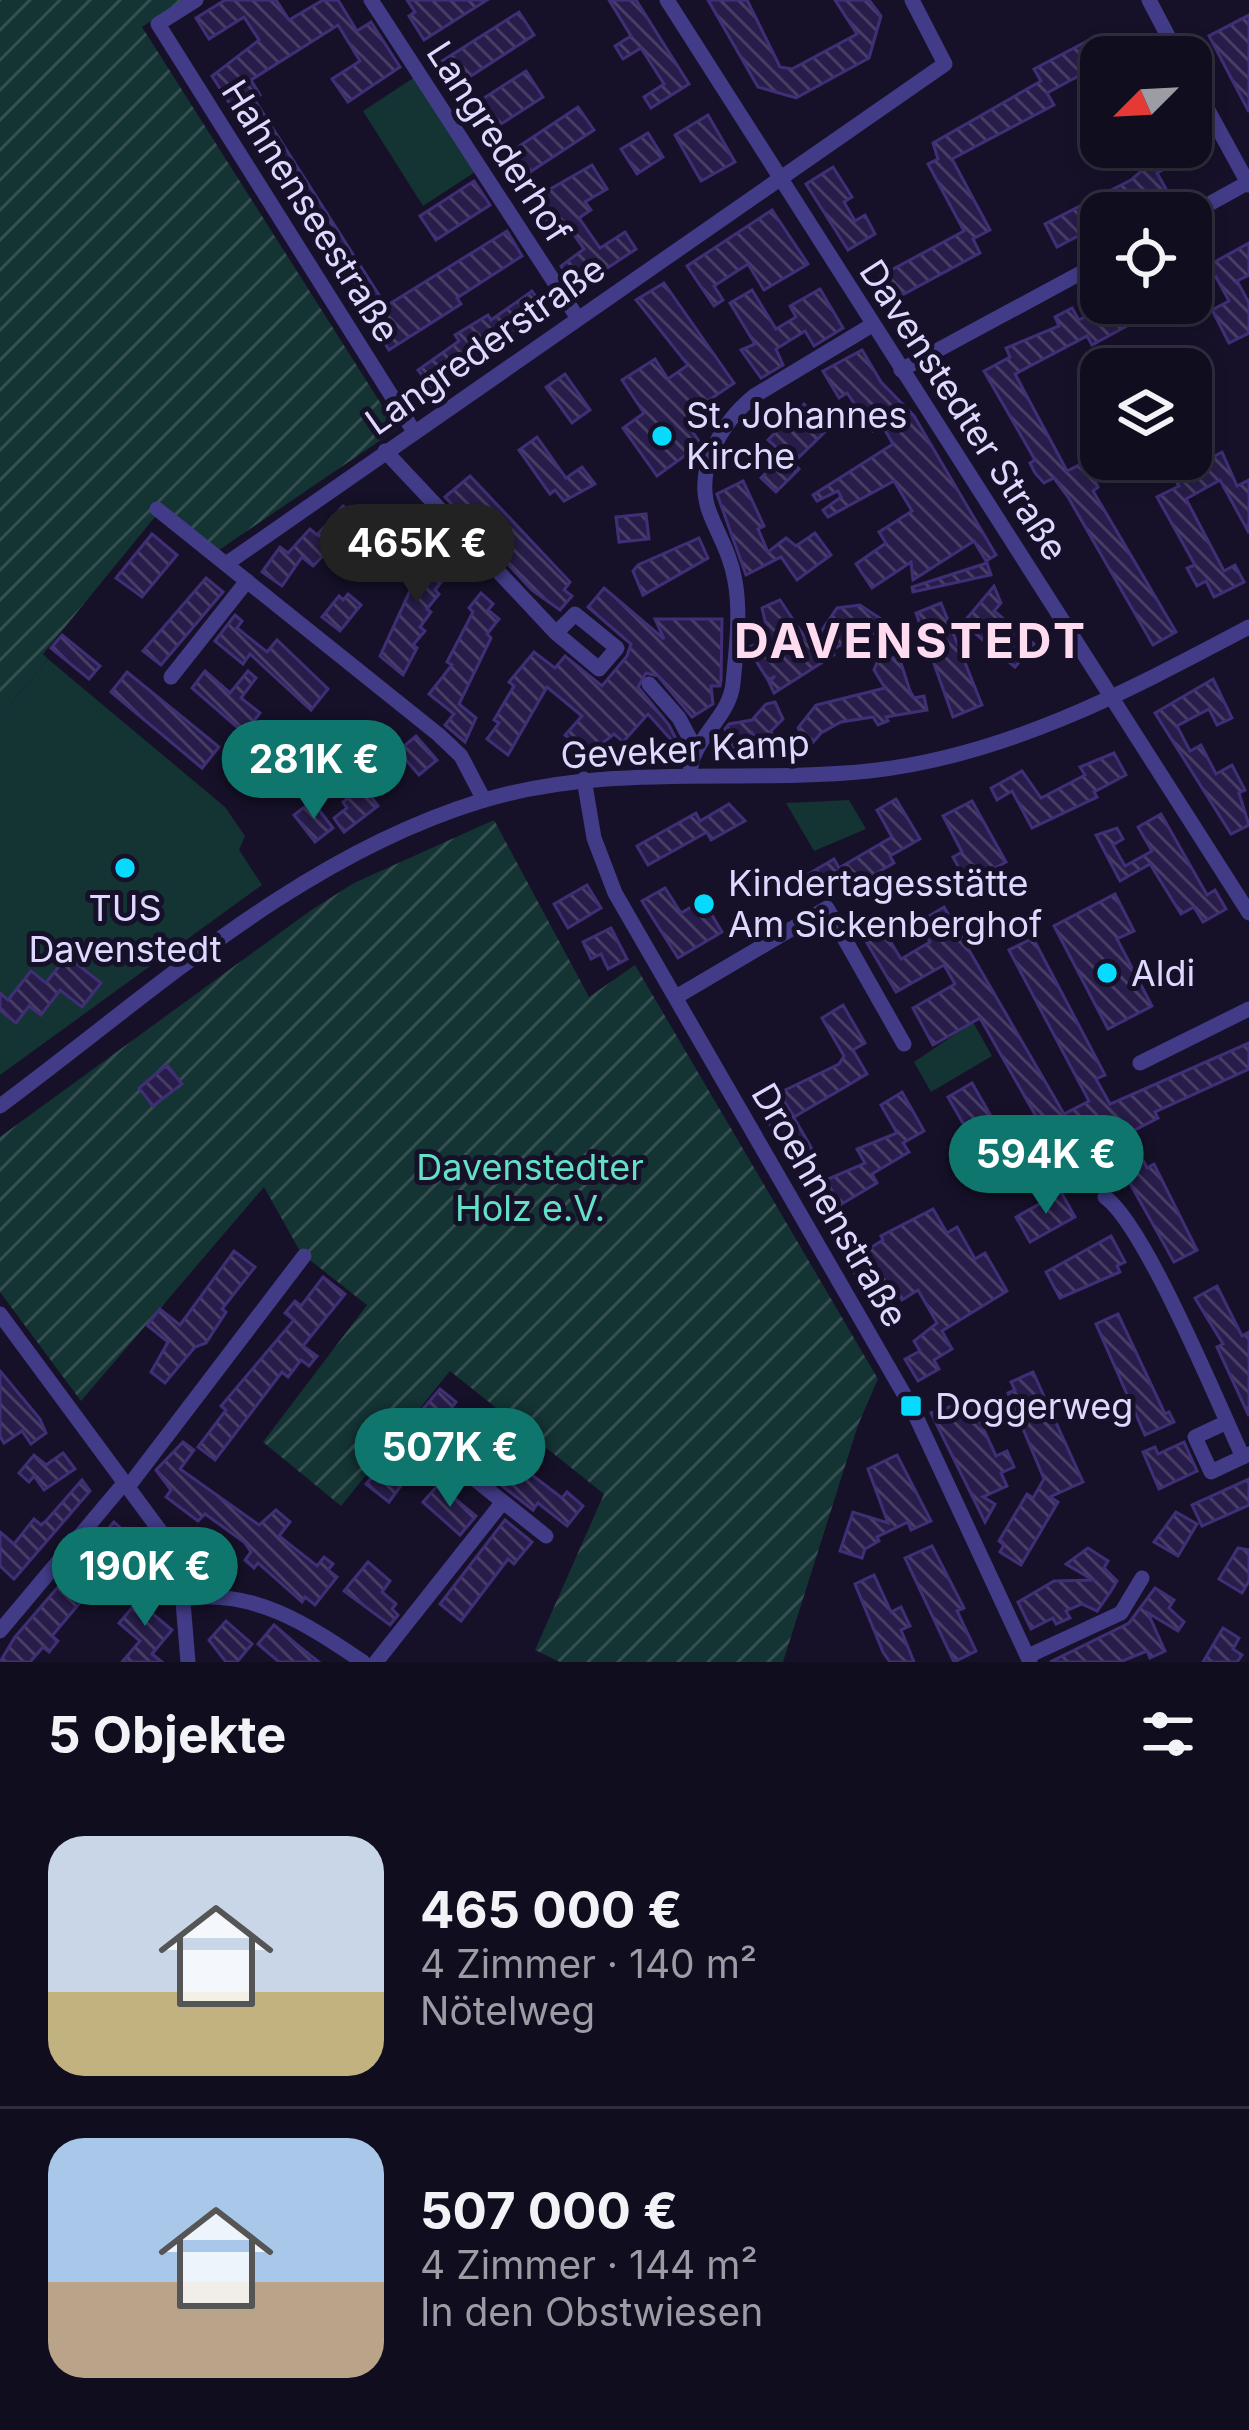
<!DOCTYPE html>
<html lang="de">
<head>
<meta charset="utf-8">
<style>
  :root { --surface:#100d1f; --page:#1e1b2c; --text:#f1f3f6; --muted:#9c9ca4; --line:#302d3d; --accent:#0f766e }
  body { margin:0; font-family:Inter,sans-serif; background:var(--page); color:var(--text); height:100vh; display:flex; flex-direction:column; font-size:45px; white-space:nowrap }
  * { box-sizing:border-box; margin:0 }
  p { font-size:39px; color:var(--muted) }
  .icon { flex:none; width:66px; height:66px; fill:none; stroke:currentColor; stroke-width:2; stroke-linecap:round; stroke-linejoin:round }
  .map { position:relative; height:1662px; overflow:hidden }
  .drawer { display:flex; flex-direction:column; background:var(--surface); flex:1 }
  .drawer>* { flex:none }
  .needle { width:78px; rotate:246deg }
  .buttons { position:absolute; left:1080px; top:36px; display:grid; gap:24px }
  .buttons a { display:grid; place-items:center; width:132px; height:132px; border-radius:24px; background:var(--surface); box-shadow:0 6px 18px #0003,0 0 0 3px var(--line); font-size:60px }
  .price { position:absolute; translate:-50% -102px; padding:0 27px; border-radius:42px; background:var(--accent); color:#fff; font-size:39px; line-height:78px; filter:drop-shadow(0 3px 6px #0008) }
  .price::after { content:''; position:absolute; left:50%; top:72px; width:36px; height:27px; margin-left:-18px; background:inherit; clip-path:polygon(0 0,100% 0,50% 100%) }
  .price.selected { background:#222; color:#fff }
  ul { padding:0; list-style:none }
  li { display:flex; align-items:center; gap:36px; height:300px; padding:0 48px }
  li+li { border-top:3px solid var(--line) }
  li span { display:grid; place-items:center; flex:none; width:336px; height:240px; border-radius:36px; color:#555 }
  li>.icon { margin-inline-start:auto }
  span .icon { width:144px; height:144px; fill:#fffc; stroke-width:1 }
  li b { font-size:51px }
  h2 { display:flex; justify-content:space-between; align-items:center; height:144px; padding:0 48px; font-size:51px }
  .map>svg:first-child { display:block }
  .park { fill:#143333 }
  .garden { fill:url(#garden-furrows) }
  .building { fill:url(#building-back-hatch); stroke:#402f76; stroke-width:3 }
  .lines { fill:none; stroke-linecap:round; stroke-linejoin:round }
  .minor { stroke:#423c88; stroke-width:15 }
  .poi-dot { fill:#06dafe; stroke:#161129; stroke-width:4.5 }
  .labels { text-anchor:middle; stroke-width:10; stroke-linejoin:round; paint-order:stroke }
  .street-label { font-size:36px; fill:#dfd9ff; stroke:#161129 }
  .poi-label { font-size:36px; fill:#dfd9ff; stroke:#161129; text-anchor:start }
  .park-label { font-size:36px; fill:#64e0c7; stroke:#161129 }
  .district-label { font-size:48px; font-weight:bold; letter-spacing:3px; fill:#ffdbf0; stroke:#161129 }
</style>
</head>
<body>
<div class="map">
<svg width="1249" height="1662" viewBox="0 0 1249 1662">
  <defs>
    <pattern id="garden-furrows" width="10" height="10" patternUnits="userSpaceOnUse" patternTransform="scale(3)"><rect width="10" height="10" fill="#143333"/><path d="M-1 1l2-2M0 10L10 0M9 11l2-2" fill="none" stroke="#365052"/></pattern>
    <pattern id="building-back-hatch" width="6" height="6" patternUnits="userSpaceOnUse" patternTransform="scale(3)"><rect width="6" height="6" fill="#281d4a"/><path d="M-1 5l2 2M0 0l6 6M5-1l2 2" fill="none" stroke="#473d65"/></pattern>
  </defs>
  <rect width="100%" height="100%" fill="#161129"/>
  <g class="park">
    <path d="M415 77 475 172 423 206 363 111Z"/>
    <path d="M48 659 225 807 245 836 239 850 262 885 0 1075V716Z"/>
    <path d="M849 800 866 829 814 851 786 803Z"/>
    <path d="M973 1022 992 1056 931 1092 914 1062Z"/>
  </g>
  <g class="garden">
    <path d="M0 0H183L142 27 397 429 219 550 163 507 43 654 48 659 0 716Z"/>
    <path d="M494 820 589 997 635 965 878 1379 858 1425 783 1662H560L535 1650 604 1494 450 1371 341 1506 263 1442 367 1305 301 1253 264 1187 81 1401 0 1292V1137L310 911 354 883Z"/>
  </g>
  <g class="building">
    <path d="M225 0H276L289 20 323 0H338L357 31 371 22 400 67 348 102 332 79 360 61 338 25 251 80 260 95 254 99 386 306 507 231 522 256 457 298 461 304 389 350 212 76 259 40 244 17 209 39 196 18Z"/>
    <path d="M407 0H487L424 40 409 16 415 12Z"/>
    <path d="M609 0H636L689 84 651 108 644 97 664 84 641 48 623 59 615 46 631 36Z"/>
    <path d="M708 0H747L780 67 792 69 857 34 835 0H869L881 16 869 58 796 98 758 87Z"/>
    <path d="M519 12 534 35 454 87 439 63Z"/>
    <path d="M1249 15V112L1209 36Z"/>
    <path d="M1093 38 1099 65 1047 93 1054 105 952 159 990 230 973 239 980 253 893 300 880 276 964 231 928 164 938 159 933 143 1041 81 1034 69Z"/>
    <path d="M526 71 543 97 484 135 467 109Z"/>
    <path d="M578 107 594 130 515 182 500 159Z"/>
    <path d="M708 115 735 162 701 181 675 135Z"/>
    <path d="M648 133 663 157 637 174 621 149Z"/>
    <path d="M1144 147H1172L1180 161 1157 173 1166 189 1121 213H1101V224L1057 247 1045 224 1131 180 1145 168 1139 157 1147 153Z"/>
    <path d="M592 165 607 189 585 202 591 210 579 218 600 248 625 232 636 249 576 289 561 266 584 249 567 225 549 237 543 227 548 223 533 199Z"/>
    <path d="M833 167 852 197 844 202 855 221 865 215 875 234 848 250 806 184Z"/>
    <path d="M474 181 490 205 436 240 420 216Z"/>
    <path d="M772 210 808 264 764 290 748 264 714 286 723 300 714 306 687 266Z"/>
    <path d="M1249 243V275L1237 281 1249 303V333L1229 343 1212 310 1229 301 1216 277 1191 291V259L1202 253 1209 265Z"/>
    <path d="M664 283 734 383 696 409 703 418 689 427 701 444 657 476 623 428 644 413 622 380 655 359 668 379 688 365 636 300Z"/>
    <path d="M820 289 843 328 814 346 805 331 776 349 783 365 761 378 741 350 755 344 730 303 752 290 776 329 796 317 790 306Z"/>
    <path d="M532 291 546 311 432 389 418 370 459 341 455 335 488 315 491 320Z"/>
    <path d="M1109 303H1169L1092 345 1087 336 1015 374 1067 471 1085 462 1098 487 1093 491 1176 632 1153 645 1068 497 1054 478 1044 483 1035 473 1030 463 1035 460 984 371 1010 357 1006 348 1059 326 1055 317 1072 308 1079 320Z"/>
    <path d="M862 350 881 382 914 416 996 555 986 561 974 541 913 580 911 562 872 588 856 564 886 543 879 532 912 511 894 481 828 517 823 510 841 497 838 491 817 501 813 495 893 444 882 425 873 431 847 393 839 398 823 371Z"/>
    <path d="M565 374 590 410 572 423 546 387Z"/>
    <path d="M804 404 829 428 793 463 799 469 776 492 761 478 784 454 768 440Z"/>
    <path d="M537 437 566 478 582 467 595 484 564 501 555 490 550 494 519 450Z"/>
    <path d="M1222 452 1237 486 1249 480V533L1220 480 1186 499 1224 571 1235 565 1244 582 1214 597 1206 581 1197 586 1187 568 1195 565 1157 497 1179 486 1176 481 1182 474Z"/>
    <path d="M470 476 570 582 564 590 572 596 560 610 532 590 445 497Z"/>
    <path d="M743 481 764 526 758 529 768 552 786 538 796 546 815 533 831 555 797 580 781 557 746 575 717 494Z"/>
    <path d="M343 506 359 519 313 566 302 557 282 586 262 572 280 547 288 553 310 529 317 535Z"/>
    <path d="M646 514 649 539 619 542 616 517Z"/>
    <path d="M435 533 448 544 443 550 453 559 442 573 446 576 435 590 439 594 427 609 431 612 420 627 425 631 413 645 417 648 403 675 380 656 420 569 416 566 427 552 423 549Z"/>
    <path d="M152 534 177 555 142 597 116 578Z"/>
    <path d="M699 538 708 558 643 595 633 571 638 565Z"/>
    <path d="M987 563 991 575 913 592 912 587Z"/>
    <path d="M206 578 223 592 161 665 143 651Z"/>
    <path d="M994 586 1001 603 994 611 1034 644 1015 667 963 623Z"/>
    <path d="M604 588 664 639 655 619H722L721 680 720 686H711L713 704 692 717 658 676 646 673 638 687 669 725 683 753 648 714 623 742 614 734 588 755 565 735 582 716 547 687 508 755 487 739 499 723 494 720 514 686 509 682 534 652 555 668 565 656 602 686 627 656 631 644 588 607Z"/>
    <path d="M481 593 493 604 488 610 499 619 487 634 491 638 459 704 476 718 465 742 445 725 454 714 429 694 452 665 447 662 473 612 469 608Z"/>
    <path d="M348 594 361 605 340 631 322 617 339 596 343 600Z"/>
    <path d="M780 600 806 639 822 630 837 608 860 605 893 627 878 642 872 628 860 640 858 635 832 650 834 655 774 693 769 682 775 676 768 680 748 648 769 638 762 608Z"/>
    <path d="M941 603 982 705 953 717 916 613Z"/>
    <path d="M235 615 242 621 237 628 267 652 277 640 328 689 311 710 250 654 243 664 215 641Z"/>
    <path d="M62 635 100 666 89 679 51 648Z"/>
    <path d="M899 657 910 691 914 698 924 696 927 710 886 717 888 721 878 725 873 717 841 722 821 733 808 748 798 728 816 705 885 688 874 670 878 660Z"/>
    <path d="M205 671 230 693 248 671 256 678 241 698 260 713 244 733 192 688Z"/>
    <path d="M127 672 219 747 202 768 111 692Z"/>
    <path d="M1213 679 1232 718 1217 725 1209 709 1177 726 1190 751 1201 745 1216 774 1232 765 1245 790 1239 793 1249 825 1231 834 1155 713Z"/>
    <path d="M775 702 783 719 771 731 773 736 759 748 752 733 735 750 725 729 729 724 752 720 766 704Z"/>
    <path d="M416 736 437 760 419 775 406 760 398 766 383 749 395 738 403 747Z"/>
    <path d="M1114 753 1126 775 1094 792 1097 797 1032 828 1012 791 997 800 991 788 1022 771 1041 798 1085 775 1080 767Z"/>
    <path d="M363 786 378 806 344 832 334 818 347 808 343 802Z"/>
    <path d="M896 799 920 839 890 856 894 863 851 888 845 878 811 898 805 876 834 859 839 868 892 837 877 810Z"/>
    <path d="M312 801 333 828 315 842 294 815Z"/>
    <path d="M972 801 1006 862 967 883 953 857 962 852 943 816Z"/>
    <path d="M729 804 745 821 711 840 707 832 648 865 637 846 696 813 700 821Z"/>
    <path d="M1161 814 1207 895 1215 890 1226 909 1203 922 1194 907 1181 914 1150 864 1120 881 1096 835 1117 828 1123 839 1113 845 1125 866 1152 851 1138 827Z"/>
    <path d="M587 885 601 908 568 928 554 904Z"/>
    <path d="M665 888 681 913 703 900 722 932 678 958 642 901Z"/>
    <path d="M1115 894 1134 931 1117 939 1152 1006 1108 1029 1054 926Z"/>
    <path d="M944 907 1064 1114 1089 1101 1009 950 1033 938 1105 1075 1096 1079 1110 1104 1249 1043V1069L1155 1112 1158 1118 1129 1133 1147 1168 1154 1164 1197 1250 1174 1262 1127 1178 1132 1175 1122 1156 1073 1180 1056 1149 997 1183 948 1097 972 1083 1007 1144 1041 1125 980 1018 933 1045 913 1008 955 984 944 965 896 992 860 931 878 921 901 959 930 942 919 922Z"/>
    <path d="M611 928 627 959 608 969 601 954 591 959 583 942Z"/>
    <path d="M67 956 101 983 82 1007 60 990 41 1015 29 1006 16 1023 0 1010V993L8 1000 31 971 46 983Z"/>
    <path d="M843 1005 865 1043 853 1050 867 1074 794 1117 779 1093 839 1064 844 1056 822 1018Z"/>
    <path d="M167 1065 182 1084 153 1106 139 1088Z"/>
    <path d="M902 1092 924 1131 903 1143 909 1152 872 1174 877 1183 840 1205 826 1180 865 1163 857 1149 897 1133 881 1105Z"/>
    <path d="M790 1111 812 1149 791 1161 769 1123Z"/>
    <path d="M1061 1192 1075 1217 1030 1242 1016 1217Z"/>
    <path d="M933 1209 947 1233 957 1227 975 1259 985 1253 1007 1291 942 1331 952 1349 934 1360 939 1369 918 1381 905 1359 920 1351 914 1341 937 1323 918 1290 902 1300 895 1288 873 1302 851 1268 871 1257 867 1250 883 1240 881 1236Z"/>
    <path d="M1111 1236 1125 1262 1117 1266 1120 1272 1060 1298 1046 1272Z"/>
    <path d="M234 1251 255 1267 222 1309 226 1312 206 1343 195 1347 165 1383 151 1372 168 1342 147 1325 160 1309 180 1325Z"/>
    <path d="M323 1277 345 1294 303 1346 317 1356 309 1366 301 1360 288 1377 282 1372 215 1460 198 1447 226 1410 221 1406 294 1320 285 1313 295 1301 301 1306Z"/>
    <path d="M1217 1286 1242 1336 1249 1332V1416L1217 1347 1223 1344 1195 1298Z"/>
    <path d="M1118 1314 1165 1414 1169 1412 1174 1422 1145 1435 1096 1324Z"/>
    <path d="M0 1371 40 1419 46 1433 31 1444 22 1431 4 1443 0 1436Z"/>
    <path d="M1033 1372 1083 1482 1050 1497 1058 1502 1021 1565 1000 1552 1004 1545 999 1541 1027 1494 1033 1498 1044 1479 1008 1393 1015 1390 1011 1382Z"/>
    <path d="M440 1389 456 1402 450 1410 485 1439 562 1498 567 1492 583 1506 567 1526 538 1503 533 1510 415 1418Z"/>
    <path d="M970 1400 996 1456 1007 1451 1014 1467 1001 1473 1007 1486 983 1497 995 1504 985 1522 931 1413Z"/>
    <path d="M405 1439 424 1454 389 1502 366 1484Z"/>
    <path d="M183 1442 194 1450 180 1469 259 1525 276 1510 290 1522 279 1536 317 1566 324 1557 333 1564 328 1570 337 1577 315 1605 305 1597 302 1602 258 1563 254 1568 245 1560 251 1552 244 1542 205 1514 198 1521 166 1497 171 1490 156 1470Z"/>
    <path d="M1184 1442 1197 1471 1159 1489 1143 1452 1155 1447 1158 1454Z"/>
    <path d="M63 1453 75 1469 44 1490 34 1476 29 1482 19 1473 34 1455 46 1465Z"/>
    <path d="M897 1455 931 1521 911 1530 908 1522 877 1537 879 1541 865 1549 862 1558 840 1551 853 1512 888 1523 868 1469Z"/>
    <path d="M1249 1479V1505L1202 1526 1192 1505Z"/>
    <path d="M82 1480 90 1491 14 1579 0 1566V1532L14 1544 34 1519 41 1525 46 1521Z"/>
    <path d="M438 1485 476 1516 460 1535 423 1502Z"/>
    <path d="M1176 1512 1197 1524 1178 1556 1154 1542Z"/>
    <path d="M505 1520 532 1542 514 1564 508 1559 461 1621 440 1604Z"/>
    <path d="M114 1522 134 1540 95 1576 105 1585 94 1598 88 1593 52 1636 58 1641 49 1652 43 1647 30 1662H0L15 1637Z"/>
    <path d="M932 1546 964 1608 957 1611 976 1651 954 1662 905 1558Z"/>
    <path d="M1088 1548 1108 1561 1104 1568 1117 1581 1111 1591 1097 1611 1082 1604 1066 1611 1070 1618 1056 1624 1053 1618 1031 1629 1018 1602 1054 1581 1093 1580 1066 1564Z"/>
    <path d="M1238 1548 1249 1550V1581L1242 1593 1219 1579Z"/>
    <path d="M368 1562 390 1581 382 1592 396 1604 392 1609 398 1615 390 1625 344 1591Z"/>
    <path d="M874 1575 891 1612 901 1607 910 1626 901 1630 914 1662H890L883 1652 855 1584Z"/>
    <path d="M149 1588 159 1596 148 1610 172 1630 152 1654 162 1662H122L140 1641 119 1623Z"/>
    <path d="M1155 1588 1174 1600 1169 1608 1184 1622 1178 1631 1148 1613 1165 1651 1150 1658 1147 1651 1120 1662H1050L1129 1623Z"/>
    <path d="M226 1621 252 1644 237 1662H226L209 1640Z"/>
    <path d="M274 1625 296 1644 319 1662H279L258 1644Z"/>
    <path d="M1223 1628 1239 1638 1233 1649 1242 1655 1237 1662H1203Z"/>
  </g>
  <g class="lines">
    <g class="minor">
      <path d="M196 0 158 24 413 430"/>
      <path d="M371 0 577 317"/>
      <path d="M667 0 1249 913"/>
      <path d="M1149 0 1179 57"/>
      <path d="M1191 79 1249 185"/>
      <path d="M1191 214 1247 183"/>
      <path d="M901 370 1101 262"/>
      <path d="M385 451 556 633 575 614 617 648 599 669 556 633"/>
      <path d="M157 509 439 735 461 756 484 800"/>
      <path d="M226 564 945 64 912 0"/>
      <path d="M171 677 247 581"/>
      <path d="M649 684 679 718 696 750"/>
      <path d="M690 774C691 739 730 718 733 683 736 651 741 613 735 581 731 555 718 535 709 511 694 469 722 422 754 396L872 325"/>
      <path d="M584 779 594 838 615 893 912 1408 1030 1662"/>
      <path d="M676 997 827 908 904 1044"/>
      <path d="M1140 1063 1249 1009"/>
      <path d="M0 1106C151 994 298 857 481 801 609 762 739 784 869 771 1007 756 1128 691 1249 627"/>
      <path d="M1105 1197C1145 1225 1218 1404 1243 1457"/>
      <path d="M0 1314 172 1547 181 1578 188 1662"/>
      <path d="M1227 1422 1195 1437 1211 1472 1249 1454"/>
      <path d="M413 1430 546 1536"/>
      <path d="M128 1487 304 1256"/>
      <path d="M183 1599C253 1588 307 1624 363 1662"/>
      <path d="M0 1631 125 1482"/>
      <path d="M1028 1656 1121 1613 1142 1578"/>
      <path d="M376 1662 502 1503"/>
    </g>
  </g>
  <g class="poi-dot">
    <circle cx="662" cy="436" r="12"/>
    <circle cx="125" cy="868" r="12"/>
    <circle cx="704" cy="904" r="12"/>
    <circle cx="1107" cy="973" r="12"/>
    <rect x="899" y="1394" width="24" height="24" rx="6"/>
  </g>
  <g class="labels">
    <g class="street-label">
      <text transform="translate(499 142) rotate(57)" y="13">Langrederhof</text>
      <text transform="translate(311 211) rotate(58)" y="13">Hahnenseestraße</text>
      <text transform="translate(485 345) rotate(-35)" y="13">Langrederstraße</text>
      <text transform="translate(964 410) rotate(57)" y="13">Davenstedter Straße</text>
      <text transform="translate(685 749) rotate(-3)" y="13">Geveker Kamp</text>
      <text transform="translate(830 1205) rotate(60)" y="13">Droehnenstraße</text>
    </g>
    <g class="poi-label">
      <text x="686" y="428">St. Johannes<tspan x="686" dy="41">Kirche</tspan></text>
      <text x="728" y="896">Kindertagesstätte<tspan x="728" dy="41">Am Sickenberghof</tspan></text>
      <text x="125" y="921" text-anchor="middle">TUS<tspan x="125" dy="41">Davenstedt</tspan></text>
      <text x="1131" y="986">Aldi</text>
      <text x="935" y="1419">Doggerweg</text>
    </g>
    <g class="park-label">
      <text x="530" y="1180">Davenstedter<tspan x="530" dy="41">Holz e.V.</tspan></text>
    </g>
    <g class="district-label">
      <text x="911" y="658">DAVENSTEDT</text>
    </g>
  </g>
</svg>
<div class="buttons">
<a><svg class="needle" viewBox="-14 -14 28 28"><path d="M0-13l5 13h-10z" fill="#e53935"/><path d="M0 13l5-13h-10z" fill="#9c9ca4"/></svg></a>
<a><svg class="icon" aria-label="locate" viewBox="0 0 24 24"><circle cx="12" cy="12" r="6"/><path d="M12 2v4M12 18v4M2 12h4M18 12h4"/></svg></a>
<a><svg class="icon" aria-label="layers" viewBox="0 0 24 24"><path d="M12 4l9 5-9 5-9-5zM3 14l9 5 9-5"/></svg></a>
</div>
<b class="price selected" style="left:417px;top:606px">465K €</b>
<b class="price" style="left:314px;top:822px">281K €</b>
<b class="price" style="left:1046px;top:1217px">594K €</b>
<b class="price" style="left:450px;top:1510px">507K €</b>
<b class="price" style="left:145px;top:1629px">190K €</b>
</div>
<section class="drawer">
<h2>5 Objekte<svg class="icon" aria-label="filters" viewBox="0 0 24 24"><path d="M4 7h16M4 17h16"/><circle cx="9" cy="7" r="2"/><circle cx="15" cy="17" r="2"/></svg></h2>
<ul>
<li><span style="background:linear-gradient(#c9d6e8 65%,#c2b280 0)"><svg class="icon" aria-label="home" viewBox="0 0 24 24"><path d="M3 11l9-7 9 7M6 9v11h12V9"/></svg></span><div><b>465 000 €</b><p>4 Zimmer · 140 m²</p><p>Nötelweg</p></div></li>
<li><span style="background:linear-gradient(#a9c7e8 60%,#b9a48a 0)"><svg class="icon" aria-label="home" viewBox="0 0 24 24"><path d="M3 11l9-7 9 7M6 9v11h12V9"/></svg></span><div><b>507 000 €</b><p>4 Zimmer · 144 m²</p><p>In den Obstwiesen</p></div></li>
</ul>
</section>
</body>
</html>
